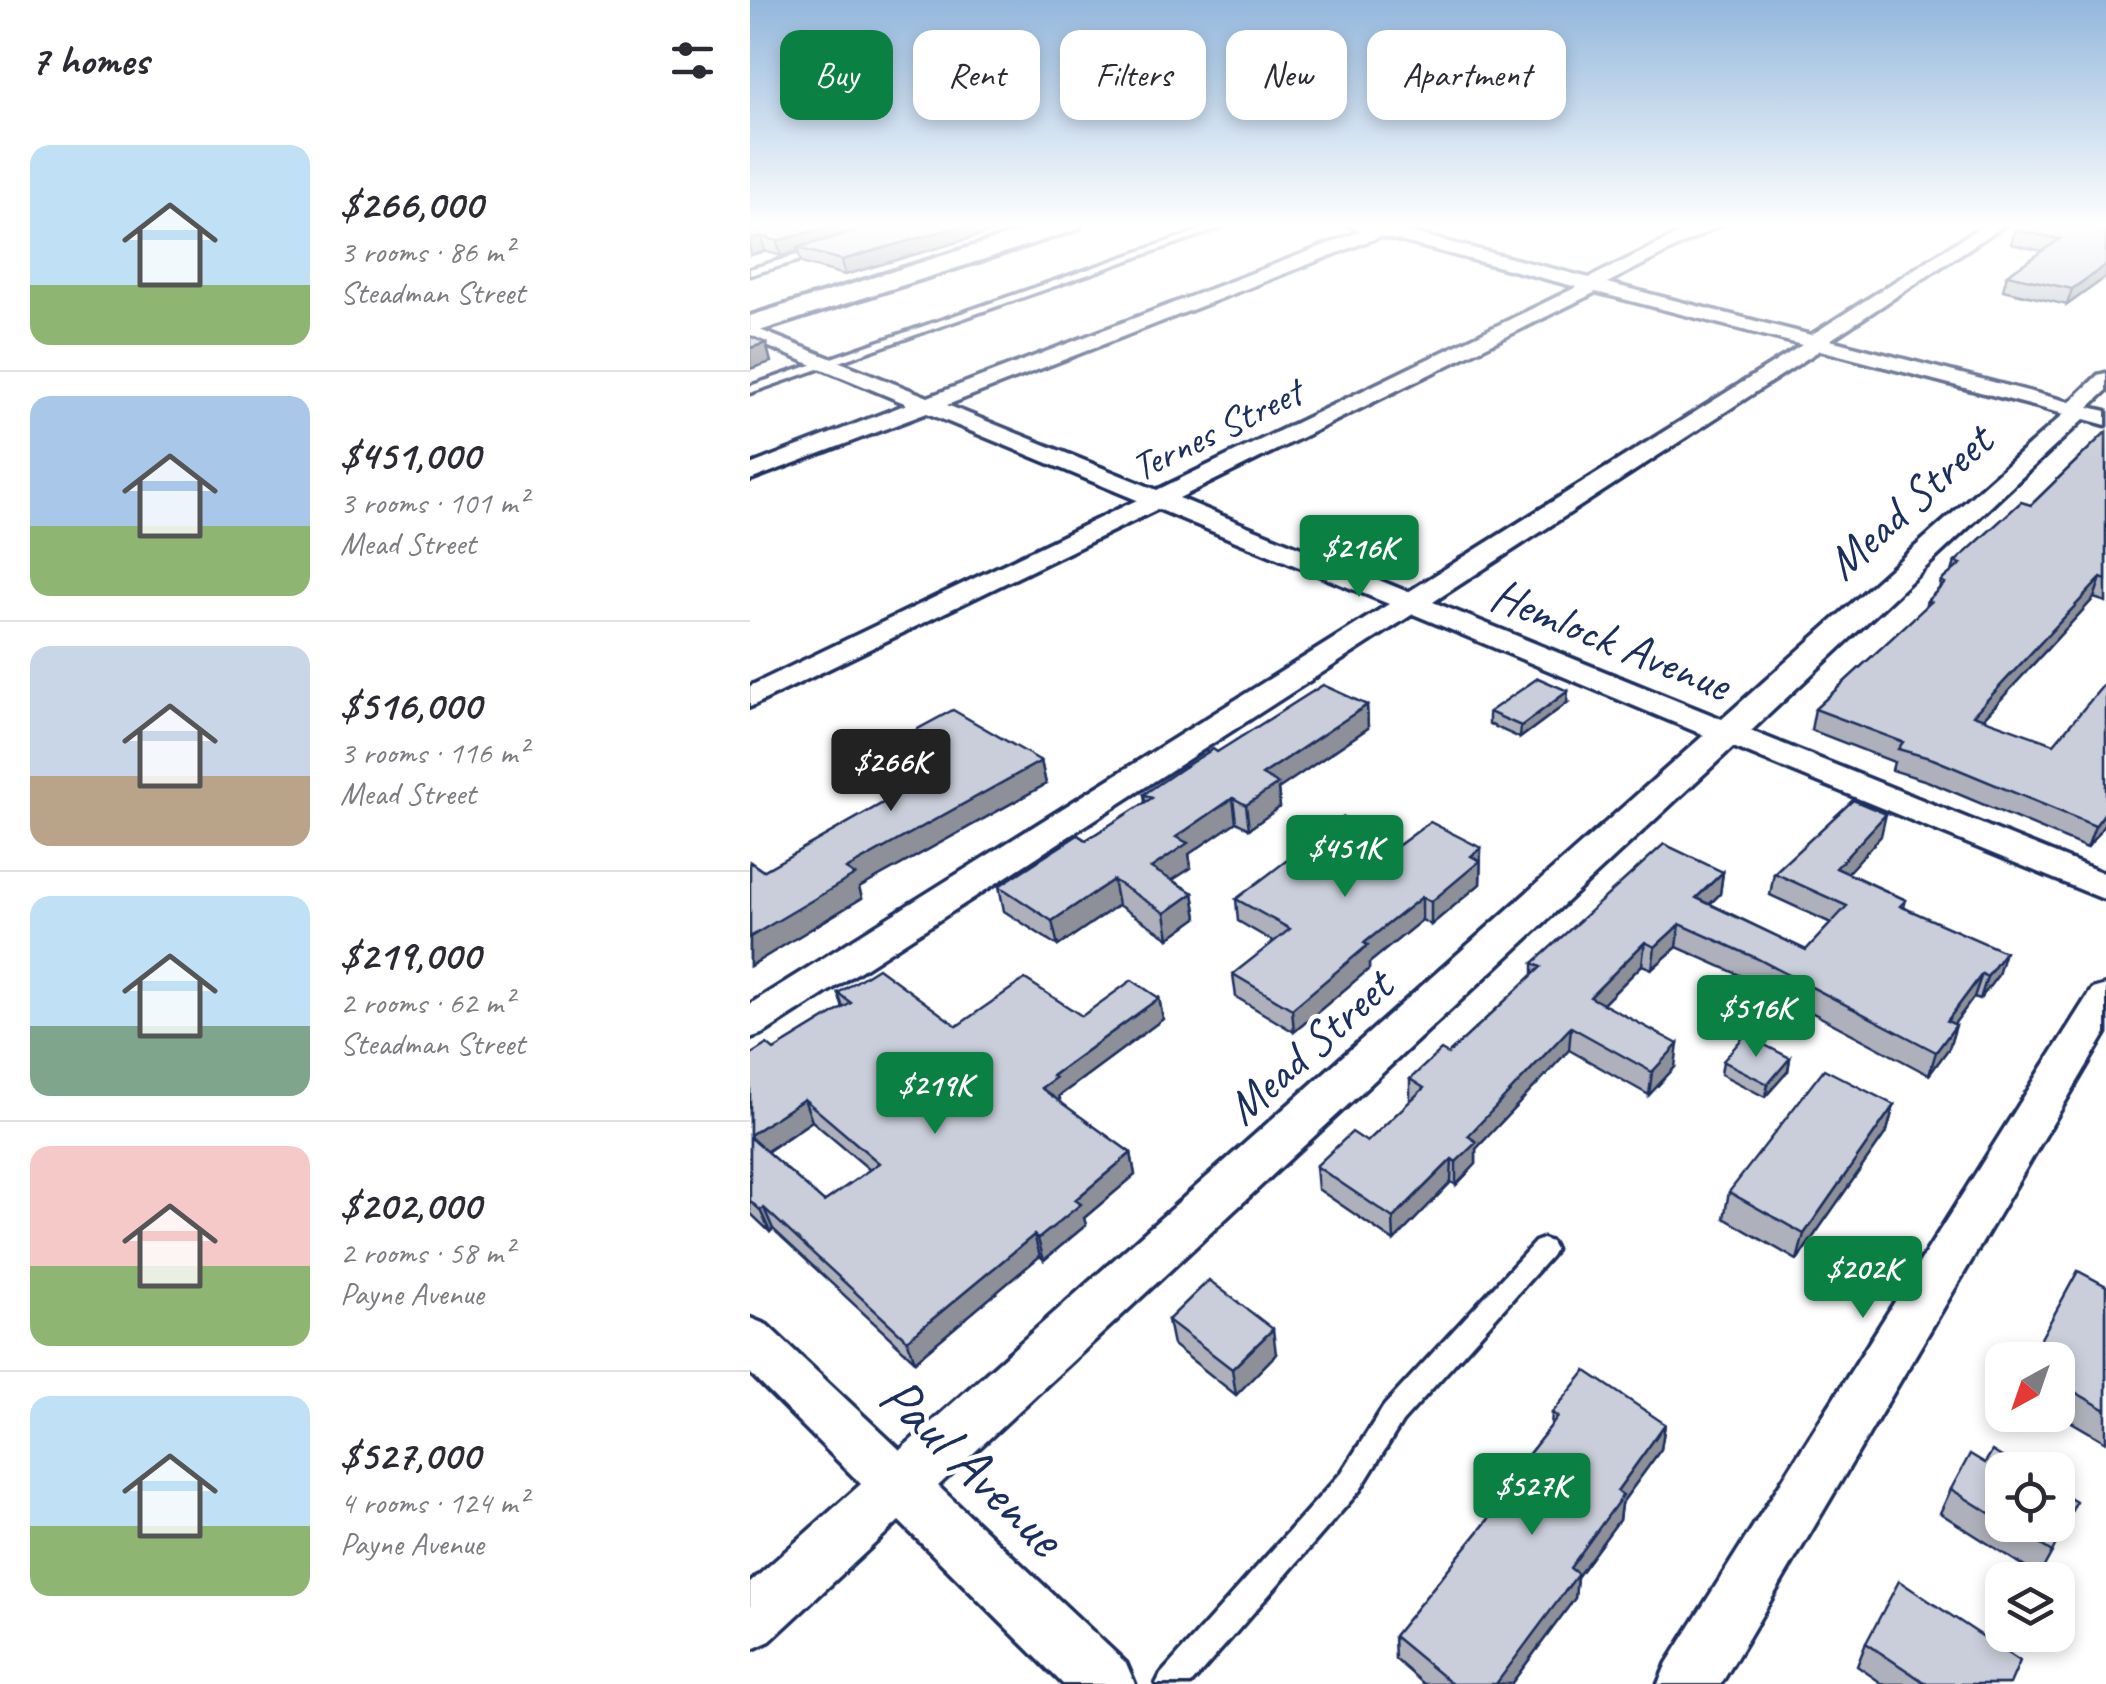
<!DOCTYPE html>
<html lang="en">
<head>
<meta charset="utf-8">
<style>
  :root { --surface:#fff; --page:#f2f2f3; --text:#2b2b33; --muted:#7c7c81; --line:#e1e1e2; --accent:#0b8043 }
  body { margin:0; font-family:Caveat,sans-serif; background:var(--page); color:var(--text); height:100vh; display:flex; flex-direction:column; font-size:38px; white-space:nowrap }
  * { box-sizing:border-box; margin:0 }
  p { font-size:32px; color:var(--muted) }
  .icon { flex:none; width:55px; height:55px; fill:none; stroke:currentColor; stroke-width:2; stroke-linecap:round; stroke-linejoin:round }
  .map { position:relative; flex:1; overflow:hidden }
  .details { display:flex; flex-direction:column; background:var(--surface); width:750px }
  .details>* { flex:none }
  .top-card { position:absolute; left:30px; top:30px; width:950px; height:90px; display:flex; gap:20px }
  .needle { width:65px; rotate:220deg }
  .controls { position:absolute; left:1235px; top:1342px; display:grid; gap:20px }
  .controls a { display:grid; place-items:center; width:90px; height:90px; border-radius:20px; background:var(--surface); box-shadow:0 5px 15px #0003; font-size:50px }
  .price { position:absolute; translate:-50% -85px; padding:0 22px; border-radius:10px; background:var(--accent); color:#fff; font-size:32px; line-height:65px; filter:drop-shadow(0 2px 5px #0008) }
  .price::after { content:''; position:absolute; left:50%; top:60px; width:30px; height:22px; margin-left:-15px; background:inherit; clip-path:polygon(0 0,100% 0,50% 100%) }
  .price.active { background:#222; color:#fff }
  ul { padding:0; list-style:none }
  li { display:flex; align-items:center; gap:30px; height:250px; padding:0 30px }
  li+li { border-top:2px solid var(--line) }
  li span { display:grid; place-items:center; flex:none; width:280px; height:200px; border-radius:20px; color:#555 }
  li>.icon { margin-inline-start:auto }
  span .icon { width:120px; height:120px; fill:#fffc; stroke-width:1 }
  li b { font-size:42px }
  h2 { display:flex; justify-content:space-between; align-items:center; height:120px; padding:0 30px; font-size:42px }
  .tag { padding:0 35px; border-radius:20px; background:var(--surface); box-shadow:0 5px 15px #0003; font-size:35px; line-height:90px }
  .tag.active { background:var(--accent); color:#fff }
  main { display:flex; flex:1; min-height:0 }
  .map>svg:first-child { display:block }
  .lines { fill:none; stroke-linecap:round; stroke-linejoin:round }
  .lane-casing { stroke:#1b2f5e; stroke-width:7 }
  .street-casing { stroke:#1b2f5e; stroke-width:7 }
  .secondary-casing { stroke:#1b2f5e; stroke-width:8 }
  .lane { fill:#fff; fill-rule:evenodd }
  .street { fill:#fff; fill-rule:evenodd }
  .secondary { fill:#fff; fill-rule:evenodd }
  .wall { fill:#aeb1bb; stroke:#1b2f5e; stroke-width:2.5; fill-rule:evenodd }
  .shaded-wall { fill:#8d9099; stroke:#1b2f5e; stroke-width:2.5 }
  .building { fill:#caceda; stroke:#1b2f5e; stroke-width:2.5 }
  .labels { text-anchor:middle; stroke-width:9; stroke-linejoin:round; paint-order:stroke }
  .far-street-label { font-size:40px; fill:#1b2f5e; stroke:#fff }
  .street-label { font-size:48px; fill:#1b2f5e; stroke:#fff }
  .near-street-label { font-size:58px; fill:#1b2f5e; stroke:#fff }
</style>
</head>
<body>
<main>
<section class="details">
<h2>7 homes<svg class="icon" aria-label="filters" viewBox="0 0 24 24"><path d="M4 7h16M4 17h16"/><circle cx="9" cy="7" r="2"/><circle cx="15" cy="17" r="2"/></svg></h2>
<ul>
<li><span style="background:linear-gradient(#bfe0f5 70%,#8fb573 0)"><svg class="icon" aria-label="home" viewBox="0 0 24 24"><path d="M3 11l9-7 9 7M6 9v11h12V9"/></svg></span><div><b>$266,000</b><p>3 rooms · 86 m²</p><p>Steadman Street</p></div></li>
<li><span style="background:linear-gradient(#a9c7e8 65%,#8fb573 0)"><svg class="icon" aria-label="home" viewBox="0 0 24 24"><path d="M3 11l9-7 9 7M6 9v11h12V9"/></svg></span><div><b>$451,000</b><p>3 rooms · 101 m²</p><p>Mead Street</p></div></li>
<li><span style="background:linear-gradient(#c9d6e8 65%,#b9a48a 0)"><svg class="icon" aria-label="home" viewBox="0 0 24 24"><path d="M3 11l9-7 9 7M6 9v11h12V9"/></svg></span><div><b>$516,000</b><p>3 rooms · 116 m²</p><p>Mead Street</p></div></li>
<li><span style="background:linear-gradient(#bfe0f5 65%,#7fa58c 0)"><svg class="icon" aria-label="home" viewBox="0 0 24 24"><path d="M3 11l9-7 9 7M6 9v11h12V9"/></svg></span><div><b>$219,000</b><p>2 rooms · 62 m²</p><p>Steadman Street</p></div></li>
<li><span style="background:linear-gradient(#f6c9c9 60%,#8fb573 0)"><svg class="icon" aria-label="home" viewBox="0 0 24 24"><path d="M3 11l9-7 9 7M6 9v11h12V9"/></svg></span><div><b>$202,000</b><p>2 rooms · 58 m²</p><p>Payne Avenue</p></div></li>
<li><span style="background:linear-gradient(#bfe0f5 65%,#8fb573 0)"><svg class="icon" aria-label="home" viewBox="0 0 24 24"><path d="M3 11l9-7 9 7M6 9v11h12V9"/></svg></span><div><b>$527,000</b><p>4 rooms · 124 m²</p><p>Payne Avenue</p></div></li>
</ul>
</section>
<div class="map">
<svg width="1356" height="1684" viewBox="0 0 1356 1684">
  <rect width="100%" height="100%" fill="#fff"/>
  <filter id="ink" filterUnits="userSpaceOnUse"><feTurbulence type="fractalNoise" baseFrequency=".01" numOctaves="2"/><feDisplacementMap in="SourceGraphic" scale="20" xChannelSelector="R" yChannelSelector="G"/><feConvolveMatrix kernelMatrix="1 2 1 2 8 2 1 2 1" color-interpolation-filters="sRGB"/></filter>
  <g filter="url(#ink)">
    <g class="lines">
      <g class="lane-casing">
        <g id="lane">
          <path d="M469 224H481L0 393V386Z"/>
          <path d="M71 248 74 253 0 275V269Z"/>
          <path d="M793 1239 801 1242 805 1249 801 1256 652 1422 610 1490 441 1684H406L411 1674 592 1472 634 1406 785 1242Z"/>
        </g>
      </g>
      <g class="street-casing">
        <g id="street">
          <path d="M598 224H640L644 228 839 278 949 224H972L857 283 1061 335 1235 224H1256L1080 340 1320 402 1348 375 1356 373V391L1339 407 1356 411V425L1334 419 1001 731 1356 874V900L983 747 188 1486 376 1663 385 1684H313L149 1521 20 1641 0 1650V1583L111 1484 0 1373V1318L17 1325 150 1450 954 735 663 614 14 1033 0 1038V1004L639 604 408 509 0 707V686L387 500 177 413 0 480V465L157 404 0 339V326L178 397 612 231ZM631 236 827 287 407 490 197 405ZM846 292 1052 345 658 592 429 498ZM1070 350 1314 414 972 719 683 602Z"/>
          <path d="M1356 985V1033L971 1684H908L917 1663 1342 989Z"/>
        </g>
      </g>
      <g class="secondary-casing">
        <path id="secondary" d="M294 224H331L328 229 0 334V316Z"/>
      </g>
      <use href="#lane" class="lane"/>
      <use href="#street" class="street"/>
      <use href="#secondary" class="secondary"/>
    </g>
    <g class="wall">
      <path d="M2 224H269L95 275 51 263 48 251 31 256 15 251Z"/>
      <path d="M1356 224V277L1317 305 1253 290 1257 275 1293 251 1261 244 1265 230Z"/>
      <path d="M1356 432V602L1344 598 1233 719 1355 824 1337 848 1177 781 1142 770 1144 762 1061 730 1065 709 1175 608 1177 601 1189 589 1191 581 1202 572 1205 562 1281 505Z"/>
      <path d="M817 703 770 738 739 724V712Z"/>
      <path d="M617 705 618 728 528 789 530 807 499 829 486 822 439 854 441 868 422 880 443 893 447 918 419 938 368 905 308 946 254 911 249 886 336 840 395 803 394 794 467 752Z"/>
      <path d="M140 744 291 761 296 784 109 888 112 898 0 966V862L13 871 170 782 146 767Z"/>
      <path d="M1131 836 1097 873 1156 900 1154 907 1248 975 1230 999 1224 997 1204 1024 1206 1025 1199 1048 1179 1075 1001 980 927 947 902 969 892 965 853 1004 925 1067 899 1095 819 1050 726 1149V1164L706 1185 701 1182 644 1241 568 1189 566 1166 617 1142 660 1102V1079L698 1054 783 975V963L973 872 970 894 960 904 1056 950 1081 923 1020 895 1024 873Z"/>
      <path d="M649 845 731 848 730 884 681 925 672 920 667 924 619 963V969L544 1032 486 997 483 974 524 942 488 921 486 899Z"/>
      <path d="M88 993 207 1026 332 1016 409 998 413 1019 309 1096 310 1099 308 1101 381 1153 385 1175 334 1218 336 1225 294 1260 290 1256 165 1361 23 1229 20 1232 0 1213V1055L24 1050 93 1008ZM62 1121 120 1170 74 1202 17 1152Z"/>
      <path d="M1040 1058 1038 1071 1015 1097 971 1074 973 1061Z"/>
      <path d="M1144 1105 1137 1131 1047 1260 974 1218 979 1192Z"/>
      <path d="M1328 1271 1356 1286V1442L1308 1414V1360H1280Z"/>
      <path d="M418 1320 526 1354 486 1395 423 1345Z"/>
      <path d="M802 1413 915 1424 911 1449 871 1504 869 1520 827 1577 825 1598 761 1684H674L645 1659 644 1636 754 1500 755 1484 801 1426Z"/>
      <path d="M1235 1463 1252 1470V1525H1308L1302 1552 1289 1576 1190 1513 1201 1489Z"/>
      <path d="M1116 1643 1260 1684H1133L1107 1666Z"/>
    </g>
    <g class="shaded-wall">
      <path d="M88 224H142L47 248 48 251 31 256 27 241Z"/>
      <path d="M217 224H269L95 275 92 260Z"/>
      <path d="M11 236 15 251 0 255V239Z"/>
      <path d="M1356 265V277L1317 305 1322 289Z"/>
      <path d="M16 343 21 362 0 369V348Z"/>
      <path d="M1351 578 1344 598 1217 736 1223 715Z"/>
      <path d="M818 691 817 703 770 738 771 726Z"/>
      <path d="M617 705 618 728 528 789 530 807 499 829 496 805 512 775Z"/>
      <path d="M291 761 296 784 109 888 112 898 0 966V937L96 869Z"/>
      <path d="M483 798 486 822 439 854 441 868 404 892 401 868 426 837Z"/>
      <path d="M1356 811 1355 824 1337 848 1345 826Z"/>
      <path d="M1136 814 1131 836 1081 891 1086 868Z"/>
      <path d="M731 848 730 884 681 925V902L721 856Z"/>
      <path d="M973 872 970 894 943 920 946 898Z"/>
      <path d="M363 880 368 905 308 946 302 921Z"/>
      <path d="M443 893 447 918 419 938 415 913Z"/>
      <path d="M672 897V920L619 963V969L544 1032 542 1009 614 943Z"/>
      <path d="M930 924 927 947 902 969 905 947Z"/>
      <path d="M895 942 892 965 838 1019 840 997Z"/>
      <path d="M1255 952 1248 975 1230 999 1237 977Z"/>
      <path d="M1232 974 1224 997 1190 1043 1197 1021Z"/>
      <path d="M409 998 413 1019 309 1096 310 1099 296 1110 291 1088 302 1076Z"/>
      <path d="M1206 1025 1199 1048 1179 1075 1186 1052Z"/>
      <path d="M821 1027 819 1050 726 1149V1164L706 1185V1162L718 1136Z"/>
      <path d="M928 1044 925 1067 899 1095 902 1072Z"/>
      <path d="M1040 1058 1038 1071 1015 1097 1018 1084Z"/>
      <path d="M54 1099 62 1121 8 1157 0 1135Z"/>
      <path d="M1144 1105 1137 1131 1047 1260 1054 1234Z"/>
      <path d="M381 1153 385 1175 334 1218 336 1225 294 1260 288 1239 325 1200Z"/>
      <path d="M702 1159 701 1182 644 1241 643 1218Z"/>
      <path d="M14 1208 23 1229 20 1232 10 1210Z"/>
      <path d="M284 1235 290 1256 165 1361 157 1340Z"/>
      <path d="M523 1329 526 1354 486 1395 482 1369Z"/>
      <path d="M915 1424 911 1449 871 1504 869 1520 827 1577 825 1598 761 1684H746L820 1568 867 1491Z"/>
    </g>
    <g class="building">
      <path d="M2 224H88L27 241 11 236 0 239V225Z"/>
      <path d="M130 224H217L92 260 47 248Z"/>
      <path d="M1274 224H1356V265L1322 289 1257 275 1310 239 1265 230Z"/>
      <path d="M0 336 16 343 0 348Z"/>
      <path d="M1356 432V580L1351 578 1223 715 1304 744 1356 682V811L1345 826 1183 759 1148 749 1153 742 1065 709 1181 602 1177 601 1195 583 1191 581 1211 564 1205 562 1271 502 1281 505Z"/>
      <path d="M788 678 818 691 771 726 739 712Z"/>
      <path d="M573 685 617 705 512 775 528 784 496 805 483 798 426 837 438 843 401 868 443 893 415 913 363 880 302 921 249 886 328 835 336 840 402 798 394 794 431 769 463 749 467 752Z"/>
      <path d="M203 710 291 761 96 869 105 875 0 937V862L13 871 186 773 140 744Z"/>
      <path d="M1103 800 1136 814 1086 868 1156 900 1150 906 1255 952 1237 977 1232 974 1197 1021 1206 1025 1186 1052 1006 958 930 924 905 947 895 942 840 997 928 1044 902 1072 821 1027 718 1136 727 1142 706 1162 702 1159 643 1218 566 1166 602 1132 617 1142 674 1088 660 1079 691 1050 698 1054 740 1015 791 967 783 963 914 844 973 872 946 898 1056 950 1097 906 1024 873Z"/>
      <path d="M594 817 649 845 680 822 731 848 721 856 730 861 681 902 672 897 667 901 614 943 618 945 542 1009 483 974 540 929 486 899Z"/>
      <path d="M128 968 207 1026 275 979 332 1016 382 980 409 998 302 1076 305 1078 291 1088 381 1153 325 1200 331 1204 288 1239 284 1235 157 1340 14 1208 10 1210 0 1201V1137L74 1202 129 1163 54 1099 0 1135V1055L17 1044 24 1050 101 1003 88 993Z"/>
      <path d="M995 1035 1040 1058 1018 1084 973 1061Z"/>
      <path d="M1074 1069 1144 1105 1054 1234 979 1192Z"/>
      <path d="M1328 1271 1356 1286V1410L1308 1382 1314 1370 1308 1367V1360H1296L1283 1353Z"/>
      <path d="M459 1280 523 1329 482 1369 418 1320Z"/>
      <path d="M836 1371 915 1424 867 1491 873 1495 820 1568 828 1574 746 1684H702L644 1636 763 1489 755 1484 808 1417 802 1413Z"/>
      <path d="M1242 1451 1273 1470H1252V1521L1201 1489 1220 1454 1235 1463Z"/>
      <path d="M1308 1491 1326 1502 1302 1552 1259 1525H1308Z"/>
      <path d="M1149 1581 1270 1661 1260 1684H1177L1116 1643Z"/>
    </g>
  </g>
  <linearGradient id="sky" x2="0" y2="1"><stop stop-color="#93b7dc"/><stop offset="0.49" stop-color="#fff"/><stop offset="1" stop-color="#fff" stop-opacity="0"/></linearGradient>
  <rect width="1356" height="460" fill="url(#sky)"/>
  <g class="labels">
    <g class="far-street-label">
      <text transform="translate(466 429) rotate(-26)" y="14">Ternes Street</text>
    </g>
    <g class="street-label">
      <text transform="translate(1158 501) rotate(-42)" y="17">Mead Street</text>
      <text transform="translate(861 638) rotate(22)" y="17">Hemlock Avenue</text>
      <text transform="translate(558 1046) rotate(-42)" y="17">Mead Street</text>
    </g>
    <g class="near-street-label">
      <text transform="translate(223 1465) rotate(44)" y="20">Paul Avenue</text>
    </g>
  </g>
</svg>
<div class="controls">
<a><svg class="needle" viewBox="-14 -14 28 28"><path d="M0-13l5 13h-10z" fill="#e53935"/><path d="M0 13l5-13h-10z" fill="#7c7c81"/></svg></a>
<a><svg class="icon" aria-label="locate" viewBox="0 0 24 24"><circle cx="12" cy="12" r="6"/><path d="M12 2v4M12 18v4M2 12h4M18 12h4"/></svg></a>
<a><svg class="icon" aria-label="layers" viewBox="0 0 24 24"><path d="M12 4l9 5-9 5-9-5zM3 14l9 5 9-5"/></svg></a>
</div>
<b class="price" style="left:609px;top:600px">$216K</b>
<b class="price active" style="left:141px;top:814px">$266K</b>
<b class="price" style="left:595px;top:900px">$451K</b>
<b class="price" style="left:1006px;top:1060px">$516K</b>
<b class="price" style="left:185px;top:1137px">$219K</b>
<b class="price" style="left:1113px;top:1321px">$202K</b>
<b class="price" style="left:782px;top:1538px">$527K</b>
<div class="top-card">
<a class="tag active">Buy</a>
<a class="tag">Rent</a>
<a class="tag">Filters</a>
<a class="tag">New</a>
<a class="tag">Apartment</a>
</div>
</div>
</main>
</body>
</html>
